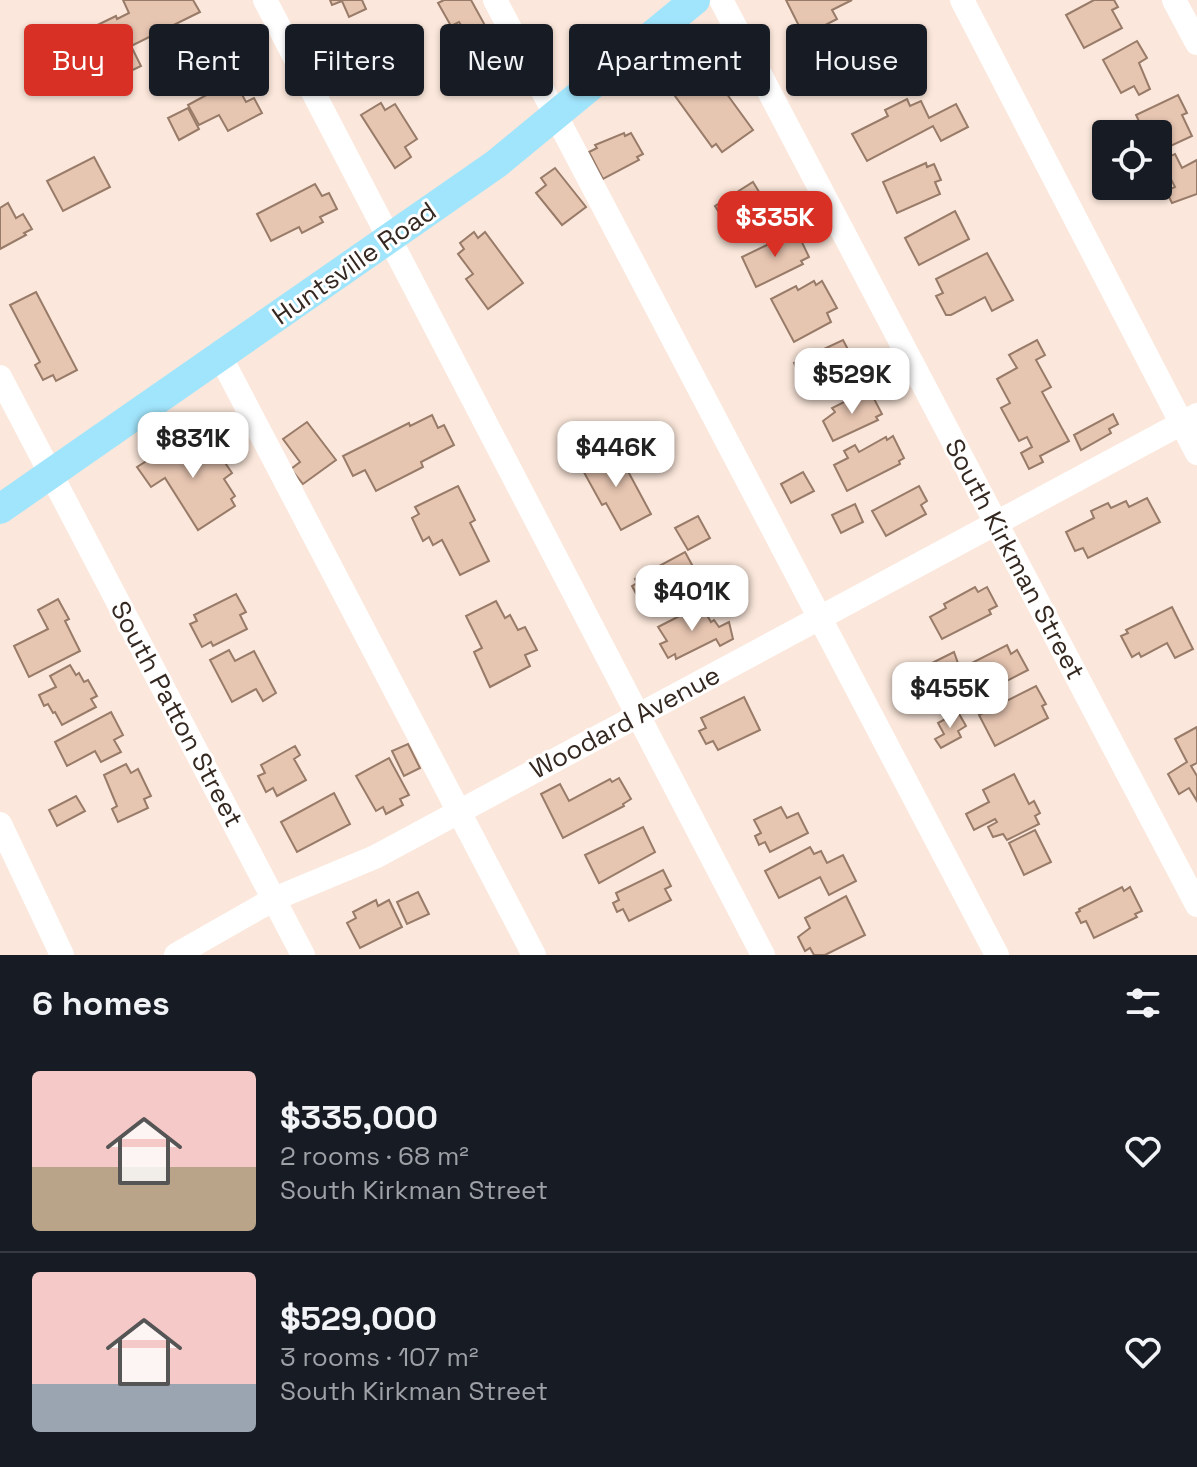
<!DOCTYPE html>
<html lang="en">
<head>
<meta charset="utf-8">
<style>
  :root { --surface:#171b24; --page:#242831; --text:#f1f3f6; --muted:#9ea1a6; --line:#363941; --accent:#d93025 }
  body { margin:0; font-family:"Space Grotesk",sans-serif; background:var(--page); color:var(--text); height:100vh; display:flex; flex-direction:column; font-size:30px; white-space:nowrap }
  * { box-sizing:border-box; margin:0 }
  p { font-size:26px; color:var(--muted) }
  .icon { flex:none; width:44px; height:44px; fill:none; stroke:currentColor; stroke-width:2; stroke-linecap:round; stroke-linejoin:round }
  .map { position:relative; height:955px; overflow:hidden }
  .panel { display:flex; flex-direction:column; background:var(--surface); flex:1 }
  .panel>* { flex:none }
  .top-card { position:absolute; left:24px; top:24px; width:1150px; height:72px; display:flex; gap:16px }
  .buttons { position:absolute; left:1092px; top:120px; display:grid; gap:16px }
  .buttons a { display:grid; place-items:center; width:80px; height:80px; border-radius:8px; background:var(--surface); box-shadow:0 2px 6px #0004; font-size:40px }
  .price { position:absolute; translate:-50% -68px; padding:0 18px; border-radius:16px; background:#fff; color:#222; font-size:26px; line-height:52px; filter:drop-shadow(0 2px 4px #0008) }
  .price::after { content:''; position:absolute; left:50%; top:48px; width:24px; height:18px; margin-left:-12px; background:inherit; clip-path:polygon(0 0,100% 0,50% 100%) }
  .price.selected { background:var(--accent); color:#fff }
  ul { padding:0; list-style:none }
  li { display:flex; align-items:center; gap:24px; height:200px; padding:0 32px }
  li+li { border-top:2px solid var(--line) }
  li span { display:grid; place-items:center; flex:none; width:224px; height:160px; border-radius:8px; color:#555 }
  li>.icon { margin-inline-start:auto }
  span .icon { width:96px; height:96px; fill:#fffc; stroke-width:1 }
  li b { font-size:34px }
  h2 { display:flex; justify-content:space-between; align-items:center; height:96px; padding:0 32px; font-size:34px }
  .pill { padding:0 28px; border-radius:8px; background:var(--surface); box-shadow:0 2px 6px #0004; font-size:28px; line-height:72px }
  .pill.selected { background:var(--accent); color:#fff }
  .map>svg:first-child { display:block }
  .building { fill:#e6c5b1; stroke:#987b68; stroke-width:2 }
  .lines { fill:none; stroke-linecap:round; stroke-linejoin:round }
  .minor { stroke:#fff; stroke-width:24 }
  .major { stroke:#a1e5fc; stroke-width:30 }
  .labels { text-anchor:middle; stroke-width:6; stroke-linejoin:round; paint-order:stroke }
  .street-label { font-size:26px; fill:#342820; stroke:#fff }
</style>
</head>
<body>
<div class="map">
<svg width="1197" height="955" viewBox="0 0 1197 955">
  <rect width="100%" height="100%" fill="#fbe7db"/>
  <g class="building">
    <path d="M123 0H193L200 12 131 46 141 66 112 80 87 30 116 16 117 19 129 13Z"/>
    <path d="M330 0H362L366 9 349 17 342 1 332 5Z"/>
    <path d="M444 0H471L488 31 495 27 505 44 488 53 491 59 471 70 469 65 459 71 448 52 452 50 447 41 465 31 459 22 451 26 438 3Z"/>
    <path d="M786 0H852L832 10 837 19 808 34 804 26 800 28Z"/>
    <path d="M1094 0H1114L1118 7 1112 10 1122 28 1084 48 1066 15Z"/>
    <path d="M220 35 227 50 220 54 226 66 190 85 177 58Z"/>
    <path d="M1137 41 1147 58 1139 63 1150 89 1139 95 1134 86 1121 93 1103 60Z"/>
    <path d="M697 53 753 130 722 152 716 144 712 147 662 78Z"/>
    <path d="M234 80 246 102 254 98 262 113 228 131 219 115 199 125 188 105Z"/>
    <path d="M1178 95 1187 113 1182 115 1192 136 1164 149 1160 141 1158 142V134H1145L1136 115Z"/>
    <path d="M907 99 910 106 921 101 929 118 956 104 968 127 941 141 933 126 867 161 852 134 888 116 885 110Z"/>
    <path d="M381 103 385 110 395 104 417 139 405 147 411 157 395 168 361 115Z"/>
    <path d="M188 108 199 129 179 140 168 118Z"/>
    <path d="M624 133 625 136 631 133 643 154 637 157 639 160 603 179 589 152 597 148 595 145Z"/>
    <path d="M1175 154 1182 168 1197 160V194L1172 203 1166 191 1175 187 1161 160Z"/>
    <path d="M94 157 110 187 63 211 47 181Z"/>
    <path d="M926 163 927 167 934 164 941 180 935 182 940 194 897 213 883 182Z"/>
    <path d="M555 168 586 207 562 225 536 193 546 185 541 178Z"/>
    <path d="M753 182 764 200 758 205 768 221 737 241 715 206Z"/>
    <path d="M315 184 322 196 329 193 337 209 320 217 323 222 302 233 299 227 271 241 257 214Z"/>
    <path d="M8 203 16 218 23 214 32 229 24 233 26 235 0 249V208Z"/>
    <path d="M955 211 969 239 919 265 905 238Z"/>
    <path d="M474 232 478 238 485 232 523 283 488 309 466 279 473 274 458 254 464 249 460 243Z"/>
    <path d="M798 234 809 257 801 261 803 264 756 287 742 257 788 235 789 238Z"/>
    <path d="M987 253 1013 300 992 311 985 297 951 315H946L936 296 943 293 936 279Z"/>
    <path d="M814 281 816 285 822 281 837 308 827 313 831 322 794 342 771 299 796 286 798 290Z"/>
    <path d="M36 292 77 370 56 381 53 375 43 380 35 365 40 362 10 305Z"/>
    <path d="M843 340 854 361 848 365 849 367 836 374 838 379 827 385 825 380 807 389 794 363Z"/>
    <path d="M1037 340 1045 355 1036 360 1051 387 1042 392 1069 441 1040 456 1043 462 1029 469 1021 453 1032 447 1027 437 1019 441 1001 408 1010 403 997 379 1017 368 1009 355Z"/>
    <path d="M862 393 864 396 871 393 882 414 876 417 878 420 833 441 823 421 835 412 832 408Z"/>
    <path d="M1113 414 1118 424 1109 429 1111 433 1081 450 1074 435Z"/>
    <path d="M432 415 438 428 444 425 454 445 421 462 423 467 376 491 365 470 353 476 343 456 409 423 410 426Z"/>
    <path d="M307 422 336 460 303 484 291 469 300 462 283 439Z"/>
    <path d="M193 436 206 455 215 448 232 473 224 479 235 496 231 499 235 506 198 530 165 478 151 487 137 467 175 443 177 446Z"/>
    <path d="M893 436 904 458 899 461 900 464 847 491 834 465 848 458 844 451 855 445 859 452 886 437 887 440Z"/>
    <path d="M616 449 651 514 621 530 606 503 602 505 581 467Z"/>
    <path d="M803 472 814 491 791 503 781 484Z"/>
    <path d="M458 486 475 520 470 523 489 561 460 575 442 540 433 545 429 537 423 541 412 518 419 514 415 507Z"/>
    <path d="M919 486 927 501 921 505 926 514 886 536 872 511Z"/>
    <path d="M1147 498 1160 522 1088 558 1083 548 1075 551 1066 532 1094 518 1091 511 1108 503 1111 508 1126 501 1129 507Z"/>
    <path d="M855 504 863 522 841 533 832 515Z"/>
    <path d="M698 516 710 538 688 550 675 528Z"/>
    <path d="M685 552 703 585 653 612 650 607 645 610 632 586 637 583 635 579Z"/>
    <path d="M975 587 978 592 987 587 997 606 989 610 991 614 942 639 930 617 946 608 944 604Z"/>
    <path d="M236 594 246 612 240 615 247 629 213 646 211 642 202 647 190 624 197 621 194 615Z"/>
    <path d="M58 599 69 619 65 621 80 651 29 677 14 646 48 629 38 610Z"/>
    <path d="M496 601 505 618 510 615 518 630 525 627 537 650 525 655 530 666 490 687 474 652 482 648 466 616Z"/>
    <path d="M701 605 711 622 714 620 719 627 729 622 733 639 720 646 716 639 676 659 675 654 668 658 660 644 667 641 658 627Z"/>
    <path d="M1172 607 1193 649 1175 658 1167 643 1141 657 1139 653 1132 657 1121 636 1128 633 1126 630Z"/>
    <path d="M1007 645 1011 654 1017 650 1028 670 974 698 960 669Z"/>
    <path d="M229 650 235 661 254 651 276 693 263 701 256 689 232 702 210 660Z"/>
    <path d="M954 652 960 669 935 680 928 665Z"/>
    <path d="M70 665 76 675 79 673 84 682 88 680 97 696 91 699 96 707 62 725 55 712 53 713 48 704 44 706 39 695 56 687 50 676Z"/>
    <path d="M1036 686 1046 704 1042 706 1048 718 995 746 979 715Z"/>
    <path d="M744 697 760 730 718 750 713 741 706 744 699 731 706 728 701 718Z"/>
    <path d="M111 712 123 735 114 740 121 752 101 762 95 751 67 766 55 742Z"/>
    <path d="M958 712 966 726 958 731 961 737 941 748 935 739 944 734 938 723Z"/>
    <path d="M1197 727V763L1191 766 1197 776V801L1189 788 1179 794 1168 774 1187 762 1175 739Z"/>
    <path d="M408 744 420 768 404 776 392 751Z"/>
    <path d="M295 746 300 755 294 759 306 780 277 796 273 788 266 792 258 776 265 773 261 765Z"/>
    <path d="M389 758 409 795 400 799 403 805 386 814 383 807 376 811 356 776Z"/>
    <path d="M126 764 131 773 138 769 151 796 144 799 148 808 118 822 112 809 117 806 104 775Z"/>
    <path d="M1014 774 1029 804 1034 801 1040 813 1035 816 1039 824 1007 840 1003 834 993 837 988 827 997 822 995 819 974 830 966 814 989 802 983 790Z"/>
    <path d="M619 778 631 799 623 804 624 806 563 838 541 794 560 784 569 801 610 779 612 782Z"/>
    <path d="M334 793 350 824 297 852 281 822Z"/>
    <path d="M76 796 85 811 57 826 49 810Z"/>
    <path d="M781 807 787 818 798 813 808 833 770 852 765 842 759 845 755 836 761 833 754 820Z"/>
    <path d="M643 827 655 852 599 883 585 855Z"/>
    <path d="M1035 830 1051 862 1024 875 1009 843Z"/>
    <path d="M810 847 814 854 821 851 827 863 843 855 856 881 829 895 820 877 779 898 765 871Z"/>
    <path d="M663 870 671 886 665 889 671 900 629 921 623 909 617 912 613 903 619 900 616 893Z"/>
    <path d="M1122 887 1124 891 1130 887 1142 911 1135 914 1137 917 1094 938 1086 921 1081 923 1076 913 1080 911 1079 909Z"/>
    <path d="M418 892 429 914 407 924 397 902Z"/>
    <path d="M846 896 865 935 825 955H814L810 948 805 951 798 937 810 928 805 918Z"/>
    <path d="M376 900 378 906 389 900 402 927 360 948 347 923 356 918 353 912Z"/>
  </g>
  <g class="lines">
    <g class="minor">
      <path d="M265 0 763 955"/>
      <path d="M495 0 997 955"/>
      <path d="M721 0 1197 905"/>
      <path d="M962 0 1197 453"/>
      <path d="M1174 0 1197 43"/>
      <path d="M220 356 534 955"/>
      <path d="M0 377 303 955"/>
      <path d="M0 824 62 955"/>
      <path d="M176 955 274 899 375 857 1197 415"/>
    </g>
    <path class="major" d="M0 509 496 164 695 0"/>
  </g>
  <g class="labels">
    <g class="street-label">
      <text transform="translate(354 263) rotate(-35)" y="9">Huntsville Road</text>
      <text transform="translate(1015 559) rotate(62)" y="9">South Kirkman Street</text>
      <text transform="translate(177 714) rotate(62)" y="9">South Patton Street</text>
      <text transform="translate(625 722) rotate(-28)" y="9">Woodard Avenue</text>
    </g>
  </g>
</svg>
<div class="buttons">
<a><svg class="icon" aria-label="locate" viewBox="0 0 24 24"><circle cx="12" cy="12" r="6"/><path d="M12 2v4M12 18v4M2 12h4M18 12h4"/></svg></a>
</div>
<b class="price selected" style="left:775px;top:259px">$335K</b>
<b class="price" style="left:852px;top:416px">$529K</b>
<b class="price" style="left:193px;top:480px">$831K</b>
<b class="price" style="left:616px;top:489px">$446K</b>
<b class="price" style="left:692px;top:633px">$401K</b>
<b class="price" style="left:950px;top:730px">$455K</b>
<div class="top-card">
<a class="pill selected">Buy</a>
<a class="pill">Rent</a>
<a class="pill">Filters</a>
<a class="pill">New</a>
<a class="pill">Apartment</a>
<a class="pill">House</a>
</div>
</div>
<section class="panel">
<h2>6 homes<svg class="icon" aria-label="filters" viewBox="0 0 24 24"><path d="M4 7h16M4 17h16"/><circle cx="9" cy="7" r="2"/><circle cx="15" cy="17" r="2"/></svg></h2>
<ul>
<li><span style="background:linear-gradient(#f6c9c9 60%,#b9a48a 0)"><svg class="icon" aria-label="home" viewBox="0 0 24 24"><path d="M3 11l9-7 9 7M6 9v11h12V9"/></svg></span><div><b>$335,000</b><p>2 rooms · 68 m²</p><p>South Kirkman Street</p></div><svg class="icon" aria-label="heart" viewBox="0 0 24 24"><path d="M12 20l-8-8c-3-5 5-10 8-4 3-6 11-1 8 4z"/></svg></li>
<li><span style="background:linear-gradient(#f6c9c9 70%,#9aa5b1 0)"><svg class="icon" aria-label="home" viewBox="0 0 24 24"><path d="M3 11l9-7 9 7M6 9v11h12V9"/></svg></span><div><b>$529,000</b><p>3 rooms · 107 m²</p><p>South Kirkman Street</p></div><svg class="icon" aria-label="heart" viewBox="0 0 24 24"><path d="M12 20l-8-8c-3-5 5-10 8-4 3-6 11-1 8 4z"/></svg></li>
</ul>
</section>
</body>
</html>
